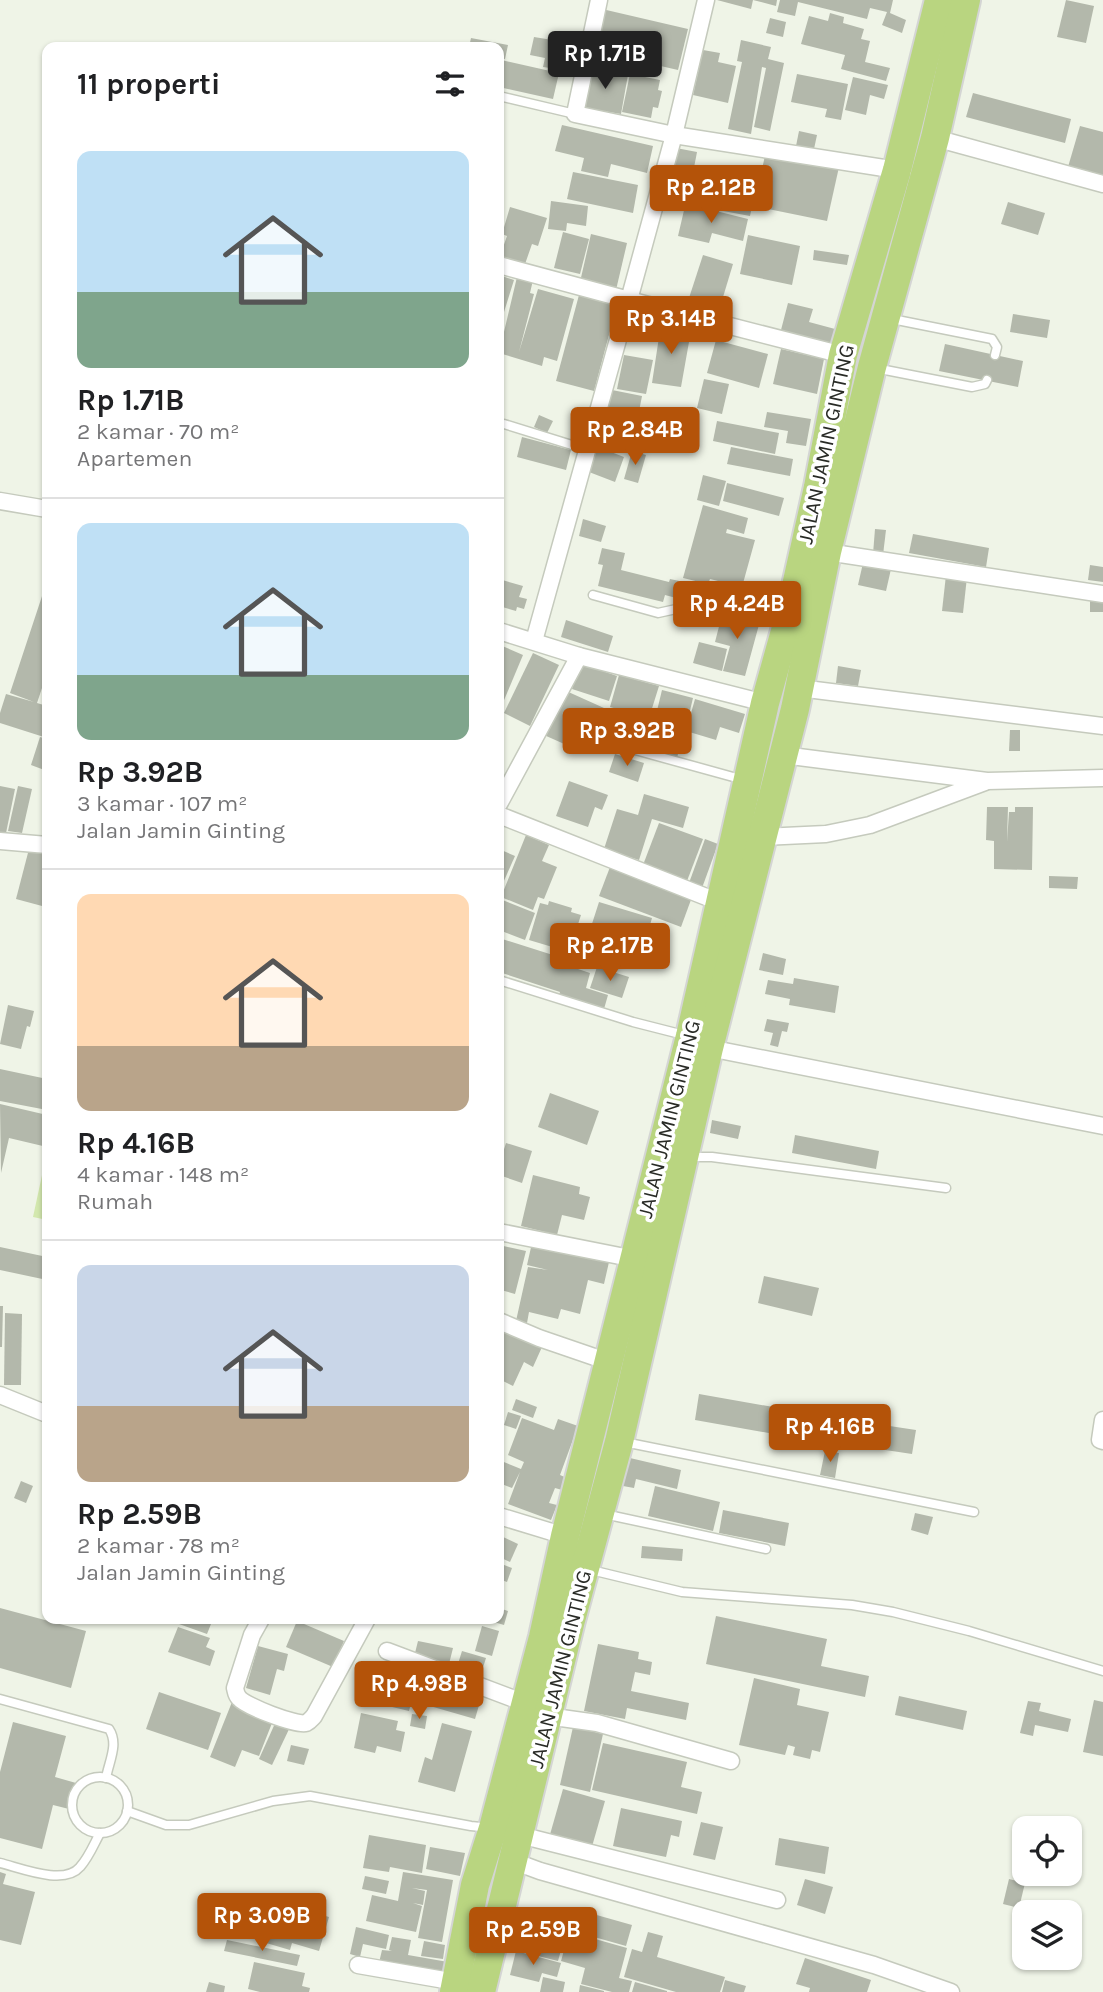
<!DOCTYPE html>
<html lang="id">
<head>
<meta charset="utf-8">
<style>
  :root { --surface:#fff; --page:#f2f2f2; --text:#202124; --muted:#757577; --line:#e0e0e0; --accent:#b45309 }
  body { margin:0; font-family:Karla,sans-serif; background:var(--page); color:var(--text); height:100vh; display:flex; flex-direction:column; font-size:26px; white-space:nowrap }
  * { box-sizing:border-box; margin:0 }
  p { font-size:23px; color:var(--muted) }
  .icon { flex:none; width:38px; height:38px; fill:none; stroke:currentColor; stroke-width:2; stroke-linecap:round; stroke-linejoin:round }
  .map { position:relative; flex:1; overflow:hidden }
  .sheet { position:absolute; left:42px; top:42px; width:462px; height:1582px; display:flex; flex-direction:column; background:var(--surface); border-radius:14px; box-shadow:0 2px 5px #0004 }
  .sheet>* { flex:none }
  .buttons { position:absolute; left:1012px; top:1816px; display:grid; gap:14px }
  .buttons a { display:grid; place-items:center; width:70px; height:70px; border-radius:14px; background:var(--surface); box-shadow:0 2px 5px #0004; font-size:35px }
  .price { position:absolute; translate:-50% -60px; padding:0 16px; border-radius:7px; background:var(--accent); color:#fff; font-size:23px; line-height:46px; filter:drop-shadow(0 2px 4px #0008) }
  .price::after { content:''; position:absolute; left:50%; top:42px; width:21px; height:16px; margin-left:-10px; background:inherit; clip-path:polygon(0 0,100% 0,50% 100%) }
  .price.active { background:#222; color:#fff }
  ul { padding:0; list-style:none }
  li { display:grid; align-content:center; gap:14px; height:371px; padding:0 35px }
  li+li { border-top:2px solid var(--line) }
  li span { display:grid; place-items:center; height:217px; border-radius:14px; color:#555 }
  li>.icon { margin-inline-start:auto }
  span .icon { width:126px; height:126px; fill:#fffc; stroke-width:1 }
  li b { font-size:30px }
  h2 { display:flex; justify-content:space-between; align-items:center; height:84px; padding:0 35px; font-size:30px }
  .map>svg:first-child { display:block }
  .green { fill:#d3e8ae }
  .building { fill:#b3b8ab }
  .lines { fill:none; stroke-linecap:round; stroke-linejoin:round }
  .lane-casing { stroke:#c5cabd; stroke-width:11 }
  .street-casing { stroke:#c5cabd; stroke-width:19 }
  .highway-casing { stroke:#d4d5d4; stroke-width:32 }
  .lane { stroke:#fff; stroke-width:8 }
  .street { stroke:#fff; stroke-width:16 }
  .highway { stroke:#b9d580; stroke-width:28 }
  .labels { text-anchor:middle; stroke-width:7; stroke-linejoin:round; paint-order:stroke }
  .street-label { font-size:21px; fill:#292b26; stroke:#fff }
</style>
</head>
<body>
<div class="map">
<svg width="1103" height="1992" viewBox="0 0 1103 1992">
  <rect width="100%" height="100%" fill="#eff4e7"/>
  <path class="green" d="M47 1152V1220L33 1217Z"/>
  <g class="building">
    <path d="M717 0H753L751 9Z"/>
    <path d="M753 0H777L776 6Z"/>
    <path d="M780 0H893L890 13 906 20 902 33 882 25 887 12 870 8 867 19 798 2 795 16 777 12Z"/>
    <path d="M1066 0 1094 6 1086 43 1057 37Z"/>
    <path d="M602 9 688 29 678 70 591 50Z"/>
    <path d="M830 13 844 17 843 23 864 29 861 39 870 41 865 62 890 68 886 81 841 69 845 55 801 44 809 16 828 21Z"/>
    <path d="M770 18 786 22 783 37 766 33Z"/>
    <path d="M534 37 577 44 574 63 565 61 564 70 543 67 545 58 530 55Z"/>
    <path d="M471 38 508 45 505 59 499 58V47H469Z"/>
    <path d="M741 40 771 47 768 59 784 63 770 131 754 127 766 68 762 67 751 134 728 129 742 62 737 61Z"/>
    <path d="M703 50 720 53 718 62 736 66 728 103 693 95Z"/>
    <path d="M501 60 559 73 553 99 499 87Z"/>
    <path d="M613 66 629 69 621 114 579 107 585 71 611 76Z"/>
    <path d="M630 74 660 80 658 90 662 91 658 108 653 107 651 118 622 112Z"/>
    <path d="M797 74 848 84 841 120 825 117 827 109 791 102Z"/>
    <path d="M853 77 888 85 884 99 870 95 866 115 845 110Z"/>
    <path d="M973 93 1071 119 1065 143 966 117Z"/>
    <path d="M562 125 653 146 647 173 611 164 608 177 581 171 584 158 555 151Z"/>
    <path d="M1080 126 1103 132V177L1068 167Z"/>
    <path d="M799 131 817 135 814 149 796 146Z"/>
    <path d="M676 148 697 152 688 199 666 194Z"/>
    <path d="M766 151 839 167 827 221 754 206Z"/>
    <path d="M573 172 638 185 633 213 567 199Z"/>
    <path d="M695 181 755 192 750 216 691 205Z"/>
    <path d="M551 201 588 206 586 226 567 223 566 231 548 229Z"/>
    <path d="M1008 202 1045 213 1038 235 1001 224Z"/>
    <path d="M692 205 748 219 743 241 712 233 709 243 678 236 685 206 691 207Z"/>
    <path d="M510 207 547 218 538 246 532 244 524 267 499 259 507 236 502 234Z"/>
    <path d="M563 232 589 239 580 274 554 268Z"/>
    <path d="M591 234 627 243 616 290 580 282Z"/>
    <path d="M748 235 800 246 792 285 740 274Z"/>
    <path d="M814 250 849 255 847 265 813 260Z"/>
    <path d="M703 255 733 264 720 307 689 298Z"/>
    <path d="M499 275 514 280 504 312 499 311Z"/>
    <path d="M517 277 533 280 530 293 534 294 519 352 538 289 574 299 557 361 544 357 542 366 499 353Z"/>
    <path d="M579 295 617 305 594 391 556 381Z"/>
    <path d="M788 303 813 309 809 322 835 329 831 343 781 330Z"/>
    <path d="M1013 314 1050 320 1047 338 1010 332Z"/>
    <path d="M661 324 686 328 683 341 689 342 681 387 652 383Z"/>
    <path d="M716 340 768 354 759 388 707 373Z"/>
    <path d="M945 344 1023 361 1018 387 939 371Z"/>
    <path d="M781 349 824 359 817 394 773 384Z"/>
    <path d="M624 355 653 360 646 394 617 389Z"/>
    <path d="M704 379 729 384 722 414 697 408Z"/>
    <path d="M612 390 642 396 635 432 605 426Z"/>
    <path d="M767 412 811 419 806 446 786 443 788 431 764 427Z"/>
    <path d="M539 415 553 421 547 433 534 427Z"/>
    <path d="M717 421 779 433 775 454 713 441Z"/>
    <path d="M522 437 571 450 566 470 517 457Z"/>
    <path d="M598 447 624 457 615 482 589 472Z"/>
    <path d="M731 447 793 459 790 476 727 464Z"/>
    <path d="M632 451 646 455 638 483 624 479Z"/>
    <path d="M703 475 726 481 719 506 697 500Z"/>
    <path d="M727 483 784 498 779 516 723 501Z"/>
    <path d="M703 505 748 518 744 534 727 529 726 533 755 540 742 587 710 579 708 584 683 578Z"/>
    <path d="M583 519 606 526 601 542 579 536Z"/>
    <path d="M875 529 886 530 883 555 873 554Z"/>
    <path d="M913 534 989 548 986 567 909 553Z"/>
    <path d="M602 548 625 553 621 570 669 582 670 579 684 582 680 599 665 595 663 602 598 586 603 565 598 564Z"/>
    <path d="M863 563 891 569 886 591 858 585Z"/>
    <path d="M1090 565 1103 567V582L1088 580Z"/>
    <path d="M946 575 967 577 963 613 942 611Z"/>
    <path d="M499 579 523 586 519 597 527 599 524 609 517 607 516 611 499 606Z"/>
    <path d="M47 581V673L37 703 47 706V738L0 723V713L6 694 34 702 10 693Z"/>
    <rect x="1090" y="598" width="13" height="14"/>
    <path d="M723 611 760 621 745 676 723 671 730 646 715 642Z"/>
    <path d="M566 620 613 636 608 652 561 637Z"/>
    <path d="M699 642 727 649 722 671 693 663Z"/>
    <path d="M500 645 523 655 499 712V649Z"/>
    <path d="M533 653 559 665 530 726 504 713Z"/>
    <path d="M580 663 617 676 609 701 572 689Z"/>
    <path d="M838 666 861 670 858 686 836 683Z"/>
    <path d="M619 675 659 686 649 718 610 707Z"/>
    <path d="M564 690 604 708 594 730 589 728 580 751 544 735Z"/>
    <path d="M662 690 693 698 686 727 655 719Z"/>
    <path d="M695 699 745 714 739 733 720 727 716 740 686 731Z"/>
    <path d="M633 715 684 729 677 758 625 744Z"/>
    <path d="M1010 730H1020V751H1009Z"/>
    <path d="M40 737 47 739V771L31 765Z"/>
    <path d="M615 754 644 763 638 782 609 772Z"/>
    <path d="M569 781 608 795 602 810 595 807 588 827 556 816Z"/>
    <path d="M0 786 15 789 6 833 0 832Z"/>
    <path d="M18 786 32 789 22 833 8 831Z"/>
    <path d="M644 794 689 807 683 828 652 819 639 860 604 849 617 809 638 815Z"/>
    <path d="M987 807H1008L1007 842 1009 812H1015V807H1033L1032 870 994 869V841L986 840Z"/>
    <path d="M659 823 703 839 687 881 643 865Z"/>
    <path d="M526 835 549 845 542 861 557 867 544 899 538 897 533 910 501 897Z"/>
    <path d="M705 839 718 844 702 888 689 883Z"/>
    <path d="M29 849 47 853V885L42 906 16 899Z"/>
    <path d="M499 849 515 856 499 892Z"/>
    <path d="M610 867 692 897 681 927 599 896Z"/>
    <path d="M1049 876 1078 877 1077 889 1049 888Z"/>
    <path d="M500 899 535 913 525 940 499 930Z"/>
    <path d="M549 901 572 908 571 912 581 915 569 952 529 940 540 903 548 905Z"/>
    <path d="M599 902 652 918 650 925 658 927 651 948 590 930Z"/>
    <path d="M499 938 556 956 554 961 590 973 586 988 608 995 604 1009 558 998 560 992 499 972Z"/>
    <path d="M763 953 786 959 783 975 759 970Z"/>
    <path d="M597 967 629 977 622 998 590 988Z"/>
    <path d="M794 978 839 986 835 1013 789 1005 790 999 765 994 768 980 793 984Z"/>
    <path d="M8 1005 34 1011 30 1027 27 1026 21 1049 0 1044Z"/>
    <path d="M767 1019 789 1023 787 1032 782 1031 778 1047 770 1045 773 1033 764 1031Z"/>
    <path d="M0 1069 47 1079V1110L0 1101Z"/>
    <path d="M550 1093 599 1111 587 1145 538 1127Z"/>
    <path d="M0 1104 47 1115V1147L9 1138 1 1173Z"/>
    <path d="M712 1120 741 1126 738 1139 710 1133Z"/>
    <path d="M795 1135 879 1151 876 1169 792 1153Z"/>
    <path d="M506 1143 532 1151 522 1183 499 1175V1165Z"/>
    <path d="M533 1175 580 1187 579 1194 590 1197 584 1220 562 1215 557 1235 521 1226Z"/>
    <path d="M532 1243 609 1262 604 1284 588 1280 580 1314 561 1309 558 1319 529 1312 527 1323 516 1321 528 1267 548 1270 527 1265Z"/>
    <path d="M499 1245 526 1251 515 1294 501 1290 499 1296Z"/>
    <path d="M0 1247 47 1257V1280L0 1270Z"/>
    <path d="M764 1276 819 1288 812 1316 758 1303Z"/>
    <path d="M0 1306H3L2 1347H0Z"/>
    <path d="M5 1313 22 1314 21 1385H4Z"/>
    <path d="M499 1328 542 1347 533 1367 524 1362 513 1386 499 1379Z"/>
    <path d="M699 1394 779 1408 774 1434 695 1420Z"/>
    <path d="M516 1399 537 1407 533 1418 512 1410Z"/>
    <path d="M508 1412 521 1416 516 1429 504 1425Z"/>
    <path d="M817 1415 916 1430 912 1454 839 1443 838 1450 812 1446Z"/>
    <path d="M522 1418 554 1430 558 1419 578 1426 560 1475 567 1478 562 1490 555 1488 549 1503 557 1505 551 1520 508 1504 520 1472 512 1488 499 1483V1460L521 1469 524 1462 508 1455Z"/>
    <path d="M825 1451 839 1453 835 1478 820 1475Z"/>
    <path d="M630 1458 681 1470 677 1489 636 1479 634 1488 623 1486Z"/>
    <path d="M21 1481 33 1486 26 1503 14 1498Z"/>
    <path d="M655 1486 720 1502 713 1531 648 1516Z"/>
    <path d="M723 1510 789 1523 785 1546 719 1533Z"/>
    <path d="M915 1513 933 1517 928 1535 911 1530Z"/>
    <path d="M499 1535 518 1544 510 1562 499 1557Z"/>
    <path d="M642 1546 683 1549 682 1561 641 1558Z"/>
    <path d="M499 1563 512 1568 507 1582 499 1579Z"/>
    <path d="M0 1608 86 1631 71 1688 0 1668Z"/>
    <path d="M499 1608 508 1611 504 1625 484 1619H499Z"/>
    <path d="M716 1616 827 1639 821 1666 869 1676 865 1697 706 1664Z"/>
    <path d="M165 1619H213L207 1634Z"/>
    <path d="M297 1621 344 1641 333 1667 286 1647Z"/>
    <path d="M482 1626 499 1631 492 1656 475 1651Z"/>
    <path d="M178 1627 210 1638 206 1647 215 1651 210 1666 168 1652Z"/>
    <path d="M418 1641 453 1648 449 1664 414 1657Z"/>
    <path d="M598 1644 639 1652 638 1659 652 1662 650 1675 635 1672 631 1691 689 1703 686 1720 627 1708 625 1719 584 1711Z"/>
    <path d="M258 1646 288 1654 284 1671 277 1669 270 1695 246 1688Z"/>
    <path d="M462 1651 486 1658 481 1674 457 1667Z"/>
    <path d="M370 1668 424 1682 420 1697 413 1695 409 1711 367 1701 372 1685 366 1683Z"/>
    <path d="M754 1678 800 1689 797 1705 829 1712 820 1752 812 1750 810 1759 793 1755 795 1747 788 1745 785 1755 739 1745Z"/>
    <path d="M430 1680 482 1695 475 1719 423 1704Z"/>
    <path d="M159 1692 221 1713 208 1750 146 1729Z"/>
    <path d="M899 1696 967 1711 963 1730 895 1715Z"/>
    <path d="M1094 1700 1103 1702V1756L1083 1752Z"/>
    <path d="M1028 1701 1041 1703 1039 1711 1071 1719 1068 1732 1035 1725 1033 1736 1020 1733Z"/>
    <path d="M232 1702 274 1718 259 1756 242 1750 235 1767 210 1757Z"/>
    <path d="M361 1713 398 1721 396 1730 405 1732 401 1752 377 1746 375 1753 354 1748Z"/>
    <path d="M412 1714 427 1716 425 1729 410 1726Z"/>
    <path d="M277 1719 291 1725 272 1765 259 1759Z"/>
    <path d="M13 1722 66 1736 55 1777 76 1783 69 1809 53 1805 42 1849 0 1838V1772Z"/>
    <path d="M442 1723 472 1731 455 1792 418 1782 425 1757 432 1760Z"/>
    <path d="M573 1727 603 1734 590 1792 560 1785Z"/>
    <path d="M603 1743 687 1762 681 1787 702 1792 697 1814 592 1790Z"/>
    <path d="M291 1745 309 1749 304 1765 287 1761Z"/>
    <path d="M563 1789 605 1801 591 1850 549 1838Z"/>
    <path d="M621 1808 682 1821 679 1837 671 1835 666 1857 613 1846Z"/>
    <path d="M701 1822 723 1827 715 1860 693 1855Z"/>
    <path d="M369 1835 426 1845 422 1873 390 1867 389 1872 363 1868Z"/>
    <path d="M779 1838 829 1847 825 1874 775 1865Z"/>
    <path d="M430 1847 465 1853 460 1876 426 1869Z"/>
    <path d="M0 1872 6 1874 3 1884 35 1892 21 1945 0 1940Z"/>
    <path d="M403 1872 453 1880 442 1942 418 1938 427 1890 412 1888 425 1891 423 1905 413 1903 422 1906 416 1932 366 1921 372 1895 398 1901Z"/>
    <path d="M365 1876 389 1881 386 1894 362 1889Z"/>
    <path d="M805 1879 833 1887 825 1914 797 1905Z"/>
    <path d="M1009 1879 1025 1883 1019 1908 1003 1904Z"/>
    <path d="M267 1899 329 1917 319 1951 292 1943 290 1950 256 1940Z"/>
    <path d="M586 1912 632 1925 626 1946 580 1933Z"/>
    <path d="M527 1918 567 1928 558 1961 518 1951Z"/>
    <path d="M356 1927 389 1935 386 1949 363 1944 360 1957 350 1954Z"/>
    <path d="M648 1932 663 1936 657 1957 725 1977 720 1992H676L624 1977 632 1949 642 1952Z"/>
    <path d="M581 1935 627 1948 619 1978 632 1981 629 1992H612L581 1984 585 1968 561 1961 568 1936 580 1939Z"/>
    <path d="M392 1937 411 1940 408 1955 448 1962 445 1974 378 1967 382 1950 392 1951 389 1950Z"/>
    <path d="M227 1940 300 1955 297 1966 224 1951Z"/>
    <path d="M424 1941 445 1945 443 1959 421 1956Z"/>
    <path d="M516 1951 561 1963 557 1977 542 1973 539 1982 510 1975Z"/>
    <path d="M805 1958 871 1980 867 1992H809L810 1988 796 1984Z"/>
    <path d="M254 1962 305 1973 302 1986 310 1988 309 1992H260L248 1989Z"/>
    <path d="M543 1977 565 1982 563 1992H540Z"/>
    <path d="M725 1980 746 1986 744 1992H722Z"/>
    <path d="M209 1982 225 1986 224 1992H206Z"/>
    <path d="M635 1982 667 1991V1992H632Z"/>
    <path d="M580 1985 604 1991V1992H579Z"/>
  </g>
  <g class="lines">
    <g class="lane-casing">
      <g id="lane">
        <path d="M499 96 575 114"/>
        <path d="M892 319 992 339 997 347 995 355"/>
        <path d="M875 368 972 387 985 384 987 380"/>
        <path d="M504 424 588 450"/>
        <path d="M593 595 658 613 708 602 732 603 783 612"/>
        <path d="M599 740 744 780"/>
        <path d="M499 980 633 1022 684 1035"/>
        <path d="M688 1157H712L946 1188"/>
        <path d="M624 1442 974 1512"/>
        <path d="M604 1514 766 1549"/>
        <path d="M591 1570 682 1592 852 1605 893 1612 969 1631 1103 1671"/>
        <path d="M0 1699 109 1729C119 1744 109 1761 106 1778"/>
        <circle cx="100" cy="1805" r="28"/>
        <path d="M127 1811 166 1825H189L273 1801 310 1796 471 1826 490 1828"/>
        <path d="M0 1863C21 1868 64 1886 80 1867 89 1857 94 1844 100 1833"/>
      </g>
    </g>
    <g class="street-casing">
      <g id="street">
        <path d="M599 0 575 114 674 135 903 171"/>
        <path d="M935 138 1103 184"/>
        <path d="M499 265 629 300 674 135 706 0"/>
        <path d="M0 501 47 509"/>
        <path d="M827 552 1103 594"/>
        <path d="M499 631 579 656 765 703"/>
        <path d="M534 641 629 300 843 355"/>
        <path d="M799 688 1103 726"/>
        <path d="M783 755 987 781 1103 778"/>
        <path d="M499 804 579 656"/>
        <path d="M499 815 719 902"/>
        <path d="M763 837 826 834 870 825 985 782"/>
        <path d="M0 841 47 845"/>
        <path d="M709 1048 1103 1126"/>
        <path d="M499 1232 635 1259"/>
        <path d="M499 1321 539 1338 609 1362"/>
        <path d="M0 1395 47 1414"/>
        <path d="M1103 1420 1100 1440 1103 1441"/>
        <path d="M499 1516 565 1536"/>
        <path d="M261 1619 252 1635 235 1688C236 1692 236 1695 239 1698 245 1706 297 1726 306 1723 310 1721 312 1718 314 1716L367 1619"/>
        <path d="M387 1651 525 1703"/>
        <path d="M547 1716 597 1723 731 1761"/>
        <path d="M512 1833 777 1900"/>
        <path d="M513 1861 540 1871 874 1965 951 1992"/>
        <path d="M358 1965 456 1982"/>
      </g>
    </g>
    <g class="highway-casing">
      <g id="highway">
        <path d="M454 1992 475 1885 493 1828 543 1637 565 1536 690 1036 765 703 790 613 818 487 843 355 897 170 939 0"/>
        <path d="M481 1992 571 1620 619 1442 709 1048 795 709 827 552 872 367 935 138 966 0"/>
      </g>
    </g>
    <use href="#lane" class="lane"/>
    <use href="#street" class="street"/>
    <use href="#highway" class="highway"/>
  </g>
  <g class="labels">
    <g class="street-label">
      <text transform="translate(826 444) rotate(-78)" y="7">JALAN JAMIN GINTING</text>
      <text transform="translate(669 1119) rotate(-76)" y="7">JALAN JAMIN GINTING</text>
      <text transform="translate(560 1669) rotate(-76)" y="7">JALAN JAMIN GINTING</text>
    </g>
  </g>
</svg>
<div class="buttons">
<a><svg class="icon" aria-label="locate" viewBox="0 0 24 24"><circle cx="12" cy="12" r="6"/><path d="M12 2v4M12 18v4M2 12h4M18 12h4"/></svg></a>
<a><svg class="icon" aria-label="layers" viewBox="0 0 24 24"><path d="M12 4l9 5-9 5-9-5zM3 14l9 5 9-5"/></svg></a>
</div>
<b class="price active" style="left:605px;top:91px">Rp 1.71B</b>
<b class="price" style="left:711px;top:225px">Rp 2.12B</b>
<b class="price" style="left:671px;top:356px">Rp 3.14B</b>
<b class="price" style="left:635px;top:467px">Rp 2.84B</b>
<b class="price" style="left:737px;top:641px">Rp 4.24B</b>
<b class="price" style="left:627px;top:768px">Rp 3.92B</b>
<b class="price" style="left:610px;top:983px">Rp 2.17B</b>
<b class="price" style="left:830px;top:1464px">Rp 4.16B</b>
<b class="price" style="left:419px;top:1721px">Rp 4.98B</b>
<b class="price" style="left:262px;top:1953px">Rp 3.09B</b>
<b class="price" style="left:533px;top:1967px">Rp 2.59B</b>
<section class="sheet">
<h2>11 properti<svg class="icon" aria-label="filters" viewBox="0 0 24 24"><path d="M4 7h16M4 17h16"/><circle cx="9" cy="7" r="2"/><circle cx="15" cy="17" r="2"/></svg></h2>
<ul>
<li><span style="background:linear-gradient(#bfe0f5 65%,#7fa58c 0)"><svg class="icon" aria-label="home" viewBox="0 0 24 24"><path d="M3 11l9-7 9 7M6 9v11h12V9"/></svg></span><div><b>Rp 1.71B</b><p>2 kamar · 70 m²</p><p>Apartemen</p></div></li>
<li><span style="background:linear-gradient(#bfe0f5 70%,#7fa58c 0)"><svg class="icon" aria-label="home" viewBox="0 0 24 24"><path d="M3 11l9-7 9 7M6 9v11h12V9"/></svg></span><div><b>Rp 3.92B</b><p>3 kamar · 107 m²</p><p>Jalan Jamin Ginting</p></div></li>
<li><span style="background:linear-gradient(#ffd9b3 70%,#b9a48a 0)"><svg class="icon" aria-label="home" viewBox="0 0 24 24"><path d="M3 11l9-7 9 7M6 9v11h12V9"/></svg></span><div><b>Rp 4.16B</b><p>4 kamar · 148 m²</p><p>Rumah</p></div></li>
<li><span style="background:linear-gradient(#c9d6e8 65%,#b9a48a 0)"><svg class="icon" aria-label="home" viewBox="0 0 24 24"><path d="M3 11l9-7 9 7M6 9v11h12V9"/></svg></span><div><b>Rp 2.59B</b><p>2 kamar · 78 m²</p><p>Jalan Jamin Ginting</p></div></li>
</ul>
</section>
</div>
</body>
</html>
